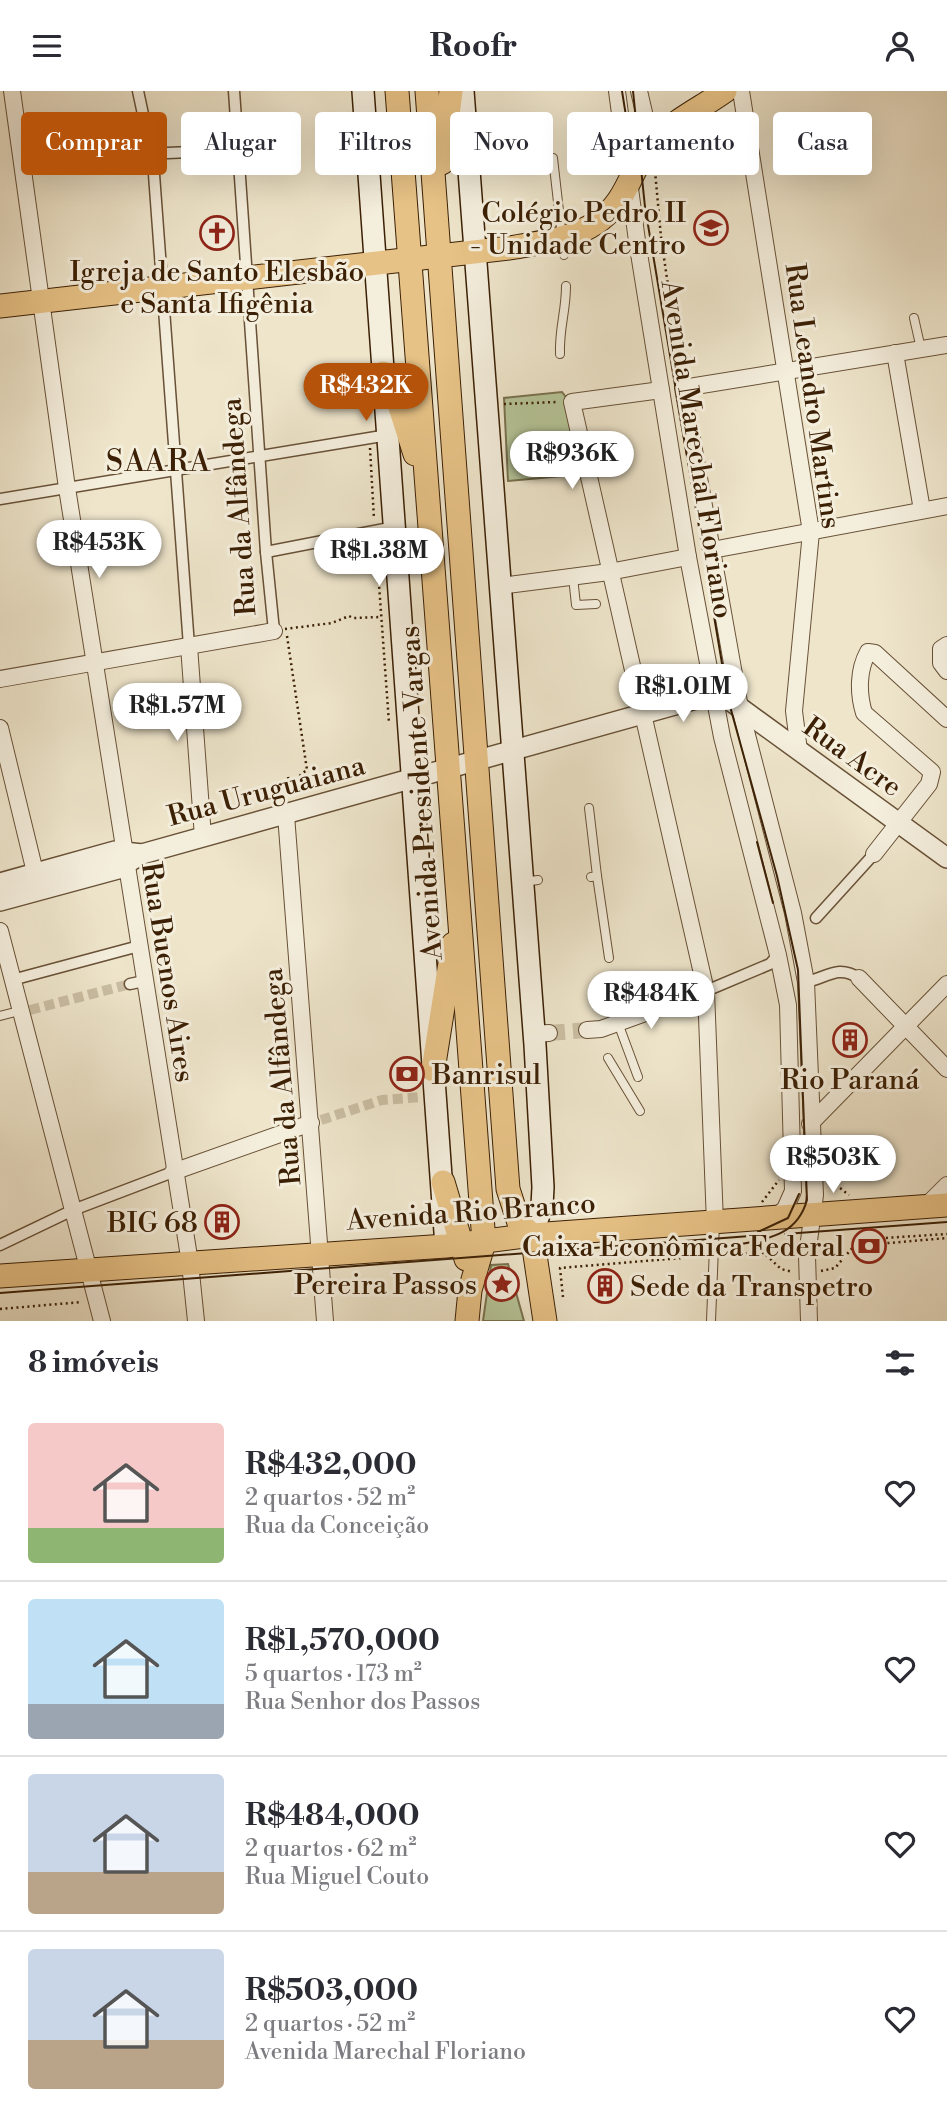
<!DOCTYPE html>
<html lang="pt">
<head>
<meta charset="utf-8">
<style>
  :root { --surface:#fff; --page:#f7f7f7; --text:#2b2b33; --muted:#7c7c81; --line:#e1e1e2; --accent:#b45309 }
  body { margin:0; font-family:"Libre Bodoni",serif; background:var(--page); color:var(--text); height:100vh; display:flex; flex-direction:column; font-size:26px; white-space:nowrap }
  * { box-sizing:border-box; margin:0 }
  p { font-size:23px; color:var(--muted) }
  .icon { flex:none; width:38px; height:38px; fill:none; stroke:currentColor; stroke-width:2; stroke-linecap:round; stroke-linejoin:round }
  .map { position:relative; height:1230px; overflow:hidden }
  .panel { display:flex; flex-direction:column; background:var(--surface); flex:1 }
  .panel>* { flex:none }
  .hud { position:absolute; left:21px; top:21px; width:906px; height:63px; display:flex; gap:14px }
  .price { position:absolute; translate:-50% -60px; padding:0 16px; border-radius:24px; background:#fff; color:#222; font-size:23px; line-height:46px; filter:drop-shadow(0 2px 4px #0008) }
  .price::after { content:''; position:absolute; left:50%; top:42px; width:21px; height:16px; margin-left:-10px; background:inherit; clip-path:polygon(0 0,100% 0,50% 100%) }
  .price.active { background:var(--accent); color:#fff }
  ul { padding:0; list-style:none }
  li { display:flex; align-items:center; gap:21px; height:175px; padding:0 28px }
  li+li { border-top:2px solid var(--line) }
  li span { display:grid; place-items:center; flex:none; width:196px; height:140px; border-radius:7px; color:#555 }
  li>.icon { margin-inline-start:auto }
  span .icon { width:84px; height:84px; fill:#fffc; stroke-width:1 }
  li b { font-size:30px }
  h2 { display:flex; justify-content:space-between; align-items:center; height:84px; padding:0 28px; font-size:30px }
  .pill { padding:0 24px; border-radius:7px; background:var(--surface); box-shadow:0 7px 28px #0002; font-size:24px; line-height:63px }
  .pill.active { background:var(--accent); color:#fff }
  header { display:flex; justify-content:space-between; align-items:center; height:91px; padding:0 28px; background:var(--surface); font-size:32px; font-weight:700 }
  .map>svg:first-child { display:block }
  .green { fill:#b6c599; stroke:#79724f; stroke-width:2 }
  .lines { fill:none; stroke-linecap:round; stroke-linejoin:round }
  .pedestrian-tunnel { stroke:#cabea3; stroke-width:10; stroke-dasharray:10 5; stroke-linecap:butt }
  .minor-tunnel { stroke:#cabea3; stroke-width:16; stroke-dasharray:16 8; stroke-linecap:butt }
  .service-casing { stroke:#685136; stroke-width:10 }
  .pedestrian-casing { stroke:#685136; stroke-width:13 }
  .minor-casing { stroke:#685136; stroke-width:18 }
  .tertiary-casing { stroke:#685136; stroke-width:22 }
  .secondary-casing { stroke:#3c2005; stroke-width:24 }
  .primary-casing { stroke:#3c2005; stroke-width:25 }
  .path { stroke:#3c2005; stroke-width:2.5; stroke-dasharray:2 3.5; stroke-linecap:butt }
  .service { stroke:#f4eedd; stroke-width:8 }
  .pedestrian { stroke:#f4eedd; stroke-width:10 }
  .minor { stroke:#f4eedd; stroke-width:16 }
  .tertiary { stroke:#f4eedd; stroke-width:19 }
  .secondary { stroke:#f4eedd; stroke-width:21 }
  .primary { stroke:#e7c286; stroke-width:23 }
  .tram { stroke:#3c2005; stroke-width:2 }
  .labels { text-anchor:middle; stroke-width:6; stroke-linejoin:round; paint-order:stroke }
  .poi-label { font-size:28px; fill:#3c2005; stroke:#f4eedd; text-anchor:end }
  .street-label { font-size:28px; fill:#3c2005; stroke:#f4eedd }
  .neighbourhood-label { font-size:30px; letter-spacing:2px; fill:#3c2005; stroke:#f4eedd }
</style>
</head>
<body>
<header><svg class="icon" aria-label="menu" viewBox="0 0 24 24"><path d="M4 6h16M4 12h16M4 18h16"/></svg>Roofr<svg class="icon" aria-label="person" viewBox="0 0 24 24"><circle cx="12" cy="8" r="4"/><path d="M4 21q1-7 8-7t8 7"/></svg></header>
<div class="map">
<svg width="947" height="1230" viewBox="0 0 947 1230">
  <rect width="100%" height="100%" fill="#eee5cb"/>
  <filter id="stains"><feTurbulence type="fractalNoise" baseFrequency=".00286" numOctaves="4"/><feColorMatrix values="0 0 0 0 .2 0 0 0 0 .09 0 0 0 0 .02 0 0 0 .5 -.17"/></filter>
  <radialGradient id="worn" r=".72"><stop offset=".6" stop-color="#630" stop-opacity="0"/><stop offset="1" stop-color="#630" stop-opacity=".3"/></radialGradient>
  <g class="green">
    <path d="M562 301 569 310 584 383 508 390 504 307Z"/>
    <path d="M508 1173 524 1230H483L491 1174Z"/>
  </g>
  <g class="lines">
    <g class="pedestrian-tunnel">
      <path d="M30 919 130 893"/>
      <path d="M321 1029 382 1009 422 1006"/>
    </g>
    <path class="minor-tunnel" d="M549 942 587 939"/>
    <g class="service-casing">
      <g id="service">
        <path d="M553 67 564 164"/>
        <path d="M914 227 921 258"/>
        <path d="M560 263C559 237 566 221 566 195"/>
        <path d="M573 486 576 514 596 513"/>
        <path d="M589 717 597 785 591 786"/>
        <path d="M597 785 609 867"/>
        <path d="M523 791 538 789"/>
        <path d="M0 925 19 920"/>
        <path d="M618 932 638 986"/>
        <path d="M608 967 640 1020"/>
        <path d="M711 1230 715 1132"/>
      </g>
    </g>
    <g class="pedestrian-casing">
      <g id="pedestrian">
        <path d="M138 0 153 70 189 555"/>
        <path d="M234 0 266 461 274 540"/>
        <path d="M18 39 144 63 238 59"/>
        <path d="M0 408 388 344"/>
        <path d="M266 461 395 436"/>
        <path d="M816 827 874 763"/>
        <path d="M12 889 139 855"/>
        <path d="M806 891C827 887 837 873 859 887"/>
        <path d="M130 893 144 890"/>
        <path d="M706 900 770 873 778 864"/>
        <path d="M0 1154 73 1119 173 1081"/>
      </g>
    </g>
    <g class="minor-casing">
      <g id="minor">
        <path d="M12 0 67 397 190 1172 196 1230"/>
        <path d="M617 0 637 150 688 466 722 646 778 864 788 914 793 1100 785 1118 773 1128"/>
        <path d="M639 0 646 30 656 38 670 39"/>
        <path d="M741 0 811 441 794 620 799 660"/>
        <path d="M895 262 922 419"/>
        <path d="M661 299 572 311 706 900 715 1132"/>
        <path d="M712 459 947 415"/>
        <path d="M500 495 609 481 688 466"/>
        <path d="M947 554 941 558V572L947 580"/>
        <path d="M189 555 203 746"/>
        <path d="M0 588 274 540"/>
        <path d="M0 637 35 781"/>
        <path d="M286 724 325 1230"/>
        <path d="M874 763 929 693 932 681 864 622C858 602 858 579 868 561L875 562 947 628"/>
        <path d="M0 840 102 1230"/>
        <path d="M859 887 947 978"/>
        <path d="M587 939 601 938 706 900"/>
        <path d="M534 943 549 942"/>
        <path d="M810 1033 947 893"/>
        <path d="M173 1081 311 1032"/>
        <path d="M925 1116 947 1094"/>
        <path d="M809 1230 807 1165 815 1104 806 891 793 822 740 617 683 297 947 254"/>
      </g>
    </g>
    <g class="tertiary-casing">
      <g id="tertiary">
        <path d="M0 792 115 760 142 763"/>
        <path d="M0 810 118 778 142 763 714 603 728 608 947 767"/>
      </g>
    </g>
    <g class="secondary-casing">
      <g id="secondary">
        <path d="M363 0 446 1155"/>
        <path d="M463 0 535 954 543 1096 542 1115 532 1144"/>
      </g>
    </g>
    <g class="primary-casing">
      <g id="primary">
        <path d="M397 0 484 1151 470 1199 467 1230"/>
        <path d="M427 0 508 1098 519 1132 532 1144 545 1230"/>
        <path d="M442 72 451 0"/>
        <path d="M0 215 509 157C549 150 593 147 619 109 633 88 635 71 655 50 673 30 703 16 725 0"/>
        <path d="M383 282 392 291 415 363"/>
        <path d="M433 979 453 853"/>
        <path d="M443 1091 466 1168"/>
        <path d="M0 1185 446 1155 532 1144 947 1114"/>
      </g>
    </g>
    <g class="path">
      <path d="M655 80 661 146 680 278 685 284"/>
      <path d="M504 313 557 311"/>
      <path d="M370 357 374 428"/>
      <path d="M376 452 389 632"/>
      <path d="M285 538 332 532 349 525 353 527 381 526"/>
      <path d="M287 545 307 679 301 683 288 705"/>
      <path d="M288 686 291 701"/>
      <path d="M330 688 342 685"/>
      <path d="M827 1087 849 1104"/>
      <path d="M762 1111 779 1089"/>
      <path d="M853 1149 947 1143"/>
      <path d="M723 1164 764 1162 781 1178 793 1181"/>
      <path d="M821 1180 835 1177 854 1155 947 1147"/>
      <path d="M563 1206 560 1177 705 1165"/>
      <path d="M0 1218 82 1211"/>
    </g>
    <use href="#service" class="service"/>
    <use href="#pedestrian" class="pedestrian"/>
    <use href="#minor" class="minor"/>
    <use href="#tertiary" class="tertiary"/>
    <use href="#secondary" class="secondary"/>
    <use href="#primary" class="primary"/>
    <g class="tram">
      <path d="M622 0 626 25"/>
      <path d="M633 0 645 116 728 608 777 785 798 879 807 1109C797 1144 770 1147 737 1154"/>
      <path d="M757 751 773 812"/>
      <path d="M758 1141 788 1127 799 1103"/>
      <path d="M785 1143 947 1131"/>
      <path d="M0 1202 750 1145"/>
    </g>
  </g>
  <defs>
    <g id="school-ring" transform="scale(1.75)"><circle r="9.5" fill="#f4eedd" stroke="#8f2418" stroke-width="1.5"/><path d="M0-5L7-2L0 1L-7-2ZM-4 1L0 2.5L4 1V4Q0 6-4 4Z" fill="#8f2418"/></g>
    <g id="church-ring" transform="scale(1.75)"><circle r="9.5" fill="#f4eedd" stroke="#8f2418" stroke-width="1.5"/><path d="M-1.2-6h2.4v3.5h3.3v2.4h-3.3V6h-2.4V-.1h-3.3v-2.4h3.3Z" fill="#8f2418"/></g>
    <g id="building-ring" transform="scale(1.75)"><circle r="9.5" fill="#f4eedd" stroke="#8f2418" stroke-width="1.5"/><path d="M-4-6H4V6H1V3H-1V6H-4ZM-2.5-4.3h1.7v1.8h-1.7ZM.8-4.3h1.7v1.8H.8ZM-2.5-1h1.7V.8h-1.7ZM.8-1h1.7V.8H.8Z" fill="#8f2418"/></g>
    <g id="bank-ring" transform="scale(1.75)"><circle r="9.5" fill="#f4eedd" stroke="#8f2418" stroke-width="1.5"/><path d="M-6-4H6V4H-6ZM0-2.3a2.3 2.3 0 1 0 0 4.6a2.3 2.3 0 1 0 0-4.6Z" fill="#8f2418"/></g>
    <g id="sight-ring" transform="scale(1.75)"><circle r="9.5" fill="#f4eedd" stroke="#8f2418" stroke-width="1.5"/><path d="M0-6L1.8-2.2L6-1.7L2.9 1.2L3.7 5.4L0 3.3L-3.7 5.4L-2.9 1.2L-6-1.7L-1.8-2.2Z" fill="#8f2418"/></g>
  </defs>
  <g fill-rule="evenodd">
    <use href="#school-ring" x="711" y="137"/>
    <use href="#church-ring" x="217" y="142"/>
    <use href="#building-ring" x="850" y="949"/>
    <use href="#bank-ring" x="407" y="983"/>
    <use href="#building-ring" x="222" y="1131"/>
    <use href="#bank-ring" x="869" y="1155"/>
    <use href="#sight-ring" x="502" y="1193"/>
    <use href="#building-ring" x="605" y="1195"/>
  </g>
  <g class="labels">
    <g class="poi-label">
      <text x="686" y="131">Colégio Pedro II<tspan x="686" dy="32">- Unidade Centro</tspan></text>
      <text x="217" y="190" text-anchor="middle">Igreja de Santo Elesbão<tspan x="217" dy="32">e Santa Ifigênia</tspan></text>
      <text x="432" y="993" text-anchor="start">Banrisul</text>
      <text x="850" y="998" text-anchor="middle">Rio Paraná</text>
      <text x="198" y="1141">BIG 68</text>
      <text x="844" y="1165">Caixa Econômica Federal</text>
      <text x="477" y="1203">Pereira Passos</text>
      <text x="630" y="1205" text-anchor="start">Sede da Transpetro</text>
    </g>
    <g class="street-label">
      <text transform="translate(814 305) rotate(82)" y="10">Rua Leandro Martins</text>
      <text transform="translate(698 358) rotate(81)" y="10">Avenida Marechal Floriano</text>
      <text transform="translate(238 416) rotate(-94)" y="10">Rua da Alfândega</text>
      <text transform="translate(853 665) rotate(36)" y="10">Rua Acre</text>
      <text transform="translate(266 699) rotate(-15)" y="10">Rua Uruguaiana</text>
      <text transform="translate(420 702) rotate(-94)" y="10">Avenida Presidente Vargas</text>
      <text transform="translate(169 881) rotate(81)" y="10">Rua Buenos Aires</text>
      <text transform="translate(281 986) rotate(-95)" y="10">Rua da Alfândega</text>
      <text transform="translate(471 1120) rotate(-4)" y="10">Avenida Rio Branco</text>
    </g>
    <g class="neighbourhood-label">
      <text x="159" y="380">SAARA</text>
    </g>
  </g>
  <rect width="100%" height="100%" filter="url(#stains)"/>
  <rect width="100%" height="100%" fill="url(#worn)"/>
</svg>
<b class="price active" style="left:366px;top:332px">R$432K</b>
<b class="price" style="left:572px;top:400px">R$936K</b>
<b class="price" style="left:99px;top:489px">R$453K</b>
<b class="price" style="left:379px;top:497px">R$1.38M</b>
<b class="price" style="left:683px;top:633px">R$1.01M</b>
<b class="price" style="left:177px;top:652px">R$1.57M</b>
<b class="price" style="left:651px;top:940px">R$484K</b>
<b class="price" style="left:833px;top:1104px">R$503K</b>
<div class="hud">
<a class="pill active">Comprar</a>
<a class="pill">Alugar</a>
<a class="pill">Filtros</a>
<a class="pill">Novo</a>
<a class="pill">Apartamento</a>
<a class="pill">Casa</a>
</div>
</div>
<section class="panel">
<h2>8 imóveis<svg class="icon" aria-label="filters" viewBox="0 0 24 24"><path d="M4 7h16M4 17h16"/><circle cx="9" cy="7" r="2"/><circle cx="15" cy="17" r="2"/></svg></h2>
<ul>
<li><span style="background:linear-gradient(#f6c9c9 75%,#8fb573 0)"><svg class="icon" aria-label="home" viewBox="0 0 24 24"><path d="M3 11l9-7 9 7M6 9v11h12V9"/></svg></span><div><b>R$432,000</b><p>2 quartos · 52 m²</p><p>Rua da Conceição</p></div><svg class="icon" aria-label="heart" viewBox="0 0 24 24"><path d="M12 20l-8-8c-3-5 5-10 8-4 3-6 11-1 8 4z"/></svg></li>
<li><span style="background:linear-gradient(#bfe0f5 75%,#9aa5b1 0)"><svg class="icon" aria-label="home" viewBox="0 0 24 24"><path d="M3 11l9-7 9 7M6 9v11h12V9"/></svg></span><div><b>R$1,570,000</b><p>5 quartos · 173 m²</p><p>Rua Senhor dos Passos</p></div><svg class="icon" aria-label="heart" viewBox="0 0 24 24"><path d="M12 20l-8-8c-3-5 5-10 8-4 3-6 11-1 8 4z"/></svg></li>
<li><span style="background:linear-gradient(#c9d6e8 70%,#b9a48a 0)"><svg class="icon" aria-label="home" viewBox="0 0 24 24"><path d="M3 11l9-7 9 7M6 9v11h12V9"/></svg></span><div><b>R$484,000</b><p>2 quartos · 62 m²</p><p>Rua Miguel Couto</p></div><svg class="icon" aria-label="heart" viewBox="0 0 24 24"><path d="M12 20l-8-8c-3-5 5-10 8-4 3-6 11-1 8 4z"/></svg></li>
<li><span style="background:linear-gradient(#c9d6e8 65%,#b9a48a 0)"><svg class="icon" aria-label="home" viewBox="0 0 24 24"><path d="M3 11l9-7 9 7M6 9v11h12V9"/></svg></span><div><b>R$503,000</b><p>2 quartos · 52 m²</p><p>Avenida Marechal Floriano</p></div><svg class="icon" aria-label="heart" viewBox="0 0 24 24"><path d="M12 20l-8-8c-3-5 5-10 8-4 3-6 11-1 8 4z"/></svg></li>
</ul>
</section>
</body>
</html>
